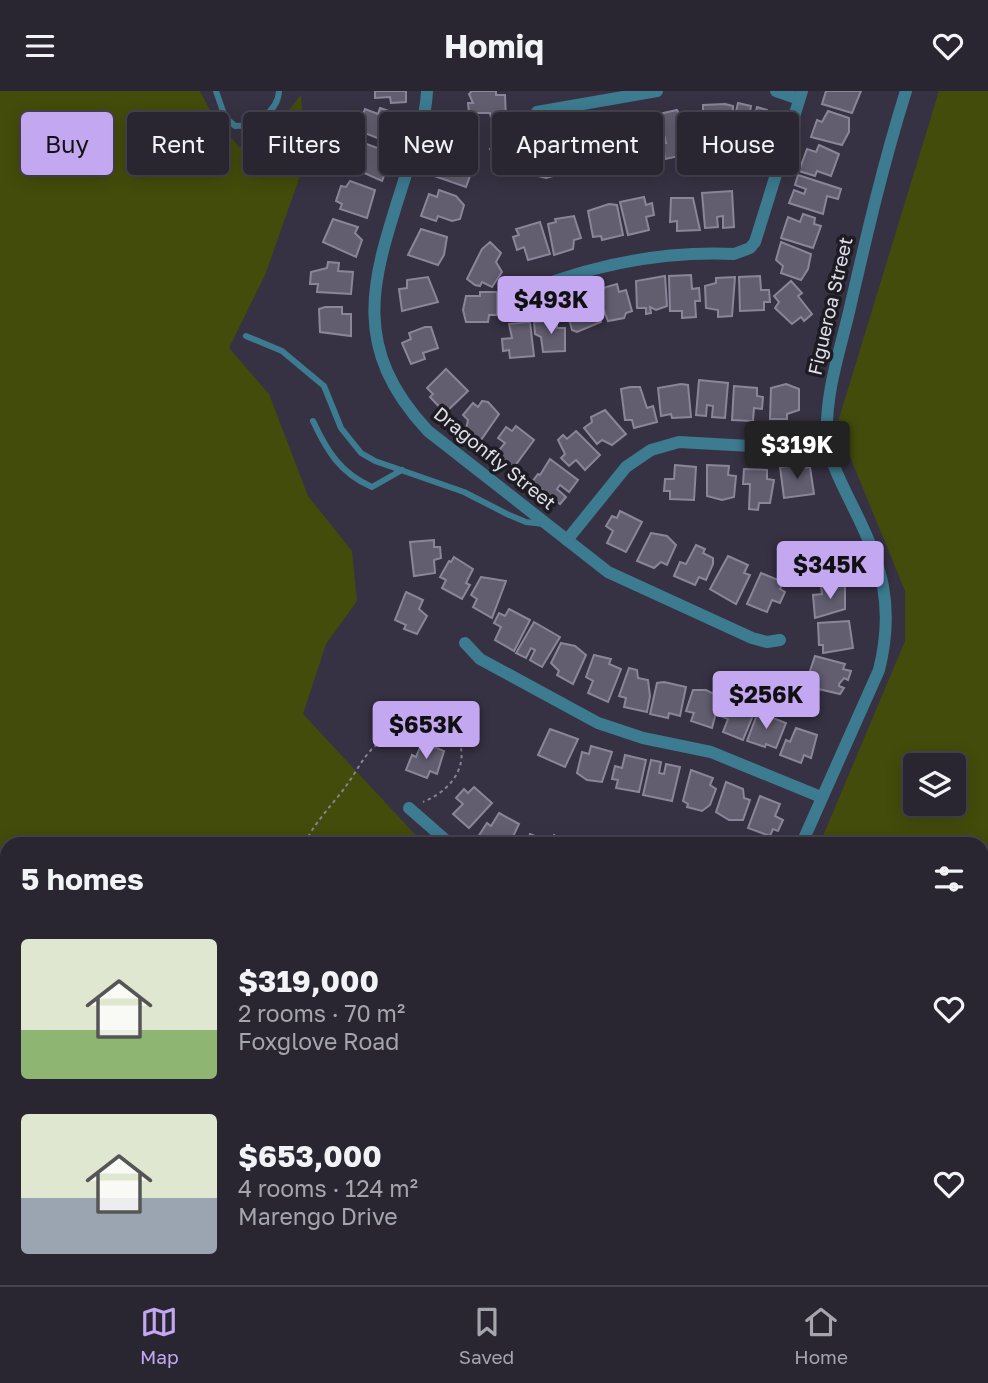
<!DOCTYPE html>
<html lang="en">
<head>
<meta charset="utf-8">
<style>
  :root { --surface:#292632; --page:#35323e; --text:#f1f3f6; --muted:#a5a5ac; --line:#45434d; --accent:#c4a7f1 }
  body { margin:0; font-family:"Golos Text",sans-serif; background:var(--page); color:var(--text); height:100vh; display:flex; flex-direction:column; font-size:26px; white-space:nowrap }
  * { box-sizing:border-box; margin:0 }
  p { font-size:23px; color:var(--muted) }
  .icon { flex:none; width:38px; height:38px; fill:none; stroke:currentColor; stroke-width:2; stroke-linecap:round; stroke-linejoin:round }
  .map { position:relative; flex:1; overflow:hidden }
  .details { position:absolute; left:0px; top:746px; width:989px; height:450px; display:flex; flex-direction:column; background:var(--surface); border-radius:21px 21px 0 0; box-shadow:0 4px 18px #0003,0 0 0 2px var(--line) }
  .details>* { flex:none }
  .top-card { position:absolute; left:21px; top:21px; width:947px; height:63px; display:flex; gap:14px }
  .buttons { position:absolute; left:903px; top:662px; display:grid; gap:14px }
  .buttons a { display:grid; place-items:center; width:63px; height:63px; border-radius:7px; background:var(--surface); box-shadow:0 4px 18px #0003,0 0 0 2px var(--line); font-size:35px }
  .price { position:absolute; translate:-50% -60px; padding:0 16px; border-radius:7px; background:var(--accent); color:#111; font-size:23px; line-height:46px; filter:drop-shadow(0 2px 4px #0008) }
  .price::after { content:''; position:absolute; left:50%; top:42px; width:21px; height:16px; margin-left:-10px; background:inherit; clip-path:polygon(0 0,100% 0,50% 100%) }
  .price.on { background:#222; color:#fff }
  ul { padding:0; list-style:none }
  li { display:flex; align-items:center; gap:21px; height:175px; padding:0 21px }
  li span { display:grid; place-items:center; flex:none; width:196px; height:140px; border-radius:7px; color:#555 }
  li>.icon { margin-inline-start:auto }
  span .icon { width:84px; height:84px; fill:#fffc; stroke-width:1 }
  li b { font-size:30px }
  h2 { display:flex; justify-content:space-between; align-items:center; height:84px; padding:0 21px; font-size:30px }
  .tag { padding:0 24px; border-radius:7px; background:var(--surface); box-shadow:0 4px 18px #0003,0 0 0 2px var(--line); font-size:24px; line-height:63px }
  .tag.on { background:var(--accent); color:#111 }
  header { display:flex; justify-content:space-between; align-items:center; height:91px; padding:0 21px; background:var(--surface); font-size:32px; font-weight:700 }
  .tab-bar { display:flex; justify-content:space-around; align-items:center; height:98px; border-top:2px solid var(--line); background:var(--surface); font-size:19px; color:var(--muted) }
  .tab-bar a { display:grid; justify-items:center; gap:4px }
  .tab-bar .on { color:var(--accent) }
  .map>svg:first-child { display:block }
  .green { fill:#444c0b; fill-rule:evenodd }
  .building { fill:#625e70; stroke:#8a8599; stroke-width:2 }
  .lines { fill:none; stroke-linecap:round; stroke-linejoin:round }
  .path { stroke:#868291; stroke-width:2; stroke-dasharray:3.5 3.5; stroke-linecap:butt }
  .service { stroke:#3d7b90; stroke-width:6 }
  .minor { stroke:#3d7b90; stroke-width:12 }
  .labels { text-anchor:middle; stroke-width:7; stroke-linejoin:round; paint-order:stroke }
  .street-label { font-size:19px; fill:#e0dee9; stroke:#1e1c23 }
</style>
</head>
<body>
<header><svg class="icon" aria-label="menu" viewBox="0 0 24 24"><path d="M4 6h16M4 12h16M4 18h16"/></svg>Homiq<svg class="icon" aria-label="heart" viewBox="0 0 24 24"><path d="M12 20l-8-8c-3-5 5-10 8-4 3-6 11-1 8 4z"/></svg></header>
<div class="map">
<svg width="988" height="1194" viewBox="0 0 988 1194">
  <rect width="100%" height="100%" fill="#373243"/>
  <g class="green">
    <path d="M0 0H200L212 23 239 56 266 48 301 4 305 71 265 184 229 257 269 303 308 405 352 460 357 510 326 553 303 623 423 752H7V885L0 884Z"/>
    <path d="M939 0H988V1194H627L623 1188H982V752H820L905 550V500L837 334ZM915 674H954V712H915Z"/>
    <path d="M7 908V1037L0 1036V920Z"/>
  </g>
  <g class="building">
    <path d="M375 0H406V11L391 12 390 6 375 7Z"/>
    <path d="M472 0H496V4H505L506 27H491L490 22H469L468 12H473L469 3Z"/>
    <path d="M826 0H861L852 22 822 13Z"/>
    <path d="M738 12 751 15 749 26 754 28 757 16 767 19 762 38 768 39 764 55 730 47Z"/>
    <path d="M725 13 733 15V21L726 22 723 48 706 51 697 47 695 24 703 23V14Z"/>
    <path d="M380 17 392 21 389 29 402 33 395 54 357 39 365 18 378 23Z"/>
    <path d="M677 19 682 28 689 27 693 48 677 55 679 65 665 68 663 52H666L659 23Z"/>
    <path d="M828 20 849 27V41L842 54 811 46 817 29 822 31Z"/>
    <path d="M655 23 661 57 637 61 635 52 630 53 627 42 635 40 633 27Z"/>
    <path d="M622 27 628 63 599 67 593 33 607 30 609 42 614 41 612 29Z"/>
    <path d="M505 34 521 45 517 58 525 64 513 77 490 58 500 48 496 44Z"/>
    <path d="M589 34 592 49 587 50V72L568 76 560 48 568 47 566 38Z"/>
    <path d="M531 50 550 53 549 58 560 62 557 84 546 87 530 83Z"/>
    <path d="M364 52 383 59 381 66 389 72 382 90 346 74 352 57 360 59Z"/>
    <path d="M819 54 839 63 831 85 817 80 815 85 799 80 807 58 816 61Z"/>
    <path d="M442 65 474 74 466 96 434 85Z"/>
    <path d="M798 84 841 98 838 108 827 105 823 123 789 112 794 99 804 103 806 98 795 94Z"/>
    <path d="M350 90 375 99 367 127 340 118 342 113 336 110 341 95 346 96Z"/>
    <path d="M439 99 456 105 464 114 460 128 452 130 438 125 436 130 421 125 429 103 437 106Z"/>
    <path d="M732 100 734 136 723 137V125L717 126 718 136 705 137 702 102Z"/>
    <path d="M644 106 646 114 652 112 654 124 646 126 649 139 628 144 620 111Z"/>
    <path d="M671 107H693L700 139 677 140V130L670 131Z"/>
    <path d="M609 113 617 114 623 144 602 149 601 145 593 146 588 120Z"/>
    <path d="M803 123 815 127 814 133 821 135 813 157 781 147 788 126 800 131Z"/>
    <path d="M574 125 581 147 574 149 573 158 554 164 548 133 556 131 555 128Z"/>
    <path d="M333 128 358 136 355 142 362 149 356 166 323 151Z"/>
    <path d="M540 131 550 163 528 169 524 156 517 159 513 146 519 144 516 138Z"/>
    <path d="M421 138 447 146 444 164 438 174 408 164Z"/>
    <path d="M490 151 501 162 496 171 502 181 492 196 482 191 480 195 475 194 467 188 482 158Z"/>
    <path d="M781 151 811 163 808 178 801 189 781 182 783 175 776 169Z"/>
    <path d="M328 171 339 172 338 180 353 181 351 203 317 201 318 193H310L311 181 327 177Z"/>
    <path d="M691 184 692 198 699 197 700 210H695L696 226 682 227V220H670L669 185Z"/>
    <path d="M665 185 667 215 656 219 650 216 651 222 646 223V217H637L636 190Z"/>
    <path d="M760 185 761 199H769L770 211H764V219L740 220 739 186Z"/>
    <path d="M428 186 438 211 402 220 399 198 407 197V189Z"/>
    <path d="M735 186 732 225 718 226V219L706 217 705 195 716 192V187Z"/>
    <path d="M791 190 802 202 798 205 812 223 804 230 801 226 792 233 775 217 779 211 774 205Z"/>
    <path d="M617 193 619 201 626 199 632 220 626 222 624 227 608 230 596 199Z"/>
    <path d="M592 200 601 231 577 241 572 239 565 213 575 210 574 205Z"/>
    <path d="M480 201H497V224H489L488 231H466L463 219 466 205H480Z"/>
    <path d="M325 216H342V223H351V245L320 241 319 218Z"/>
    <path d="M557 229V237H565V260L543 261 541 246 535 243 534 231Z"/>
    <path d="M530 231 534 265 510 267 509 259 503 260 502 248 512 247 509 233Z"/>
    <path d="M425 236H431L438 257 423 262 425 268 411 273 402 252 411 248 409 242Z"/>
    <path d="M446 278 468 300 445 322 430 306 433 303 427 297Z"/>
    <path d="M699 289 728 292 725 327 712 326 713 315 707 314 706 325 696 324Z"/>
    <path d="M681 293 688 294 691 326 672 327 671 323 661 325 658 297Z"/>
    <path d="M786 293 799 298V319L787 323V328H770L771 297Z"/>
    <path d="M734 295 757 297V305L763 306 762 318 754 317 753 330 732 329Z"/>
    <path d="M630 296H640L647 317 653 315 657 331 634 337 632 329H625L621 298Z"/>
    <path d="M482 310 488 311 499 323 481 349 466 338 468 329 463 324 473 312 478 316Z"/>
    <path d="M605 319 626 343 612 354 602 349 597 353 584 337 592 331 591 326Z"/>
    <path d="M516 335 534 349 514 376 496 363 505 352 498 347 506 336 512 340Z"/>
    <path d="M576 340 600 364 585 379 576 369 569 375 561 367 565 363 558 349 563 344 567 348Z"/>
    <path d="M550 368 578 389 569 401 560 394 557 398 566 406 560 413 532 391 538 383 540 384Z"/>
    <path d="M802 373V377L810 376 814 403 784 407 780 376Z"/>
    <path d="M675 374 696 376 694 409 670 408V400H664L665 388H674Z"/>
    <path d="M707 374 729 375 728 384 736 385 734 406 722 409 707 405Z"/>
    <path d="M744 378 767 379V388L774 389 770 412H759L758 419 749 418 750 393H743Z"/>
    <path d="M620 420 642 431 626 461 607 452 613 440 606 435 612 425 617 427Z"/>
    <path d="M651 442 667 445 676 454 667 474 661 471 654 477 637 470Z"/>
    <path d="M434 449V456H440L441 467 434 469 435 482 414 485 410 451Z"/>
    <path d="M696 454 705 458 703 462 713 467V473L706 489 699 486 695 494 674 485 680 471 686 473Z"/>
    <path d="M819 457 840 478 828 490 822 484 811 488 797 473Z"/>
    <path d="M728 465 748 474 744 482 750 484 736 513 710 498Z"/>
    <path d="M454 466 473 478 466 492 470 494 462 508 442 497 446 489 440 486 449 470 451 471Z"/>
    <path d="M761 482 783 491 780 498 785 501 780 512 772 509 767 521 747 513Z"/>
    <path d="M481 486 506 490 492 527 473 516 477 508 471 504Z"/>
    <path d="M838 494 845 495V518L815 527 813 504 822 503 821 496Z"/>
    <path d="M406 501 423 509 419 518 427 525 417 543 404 538 406 534 395 529Z"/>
    <path d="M509 518 530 529 514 560 495 549 501 536 494 532 499 522 505 525Z"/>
    <path d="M849 530 853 557 823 562V554H819L818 532Z"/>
    <path d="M534 531 560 546 542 576 530 569 535 559 531 557 526 567 516 562Z"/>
    <path d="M561 552 575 555 586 564 573 593 557 584 559 580 551 572Z"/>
    <path d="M594 564 611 568 609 573 621 578 608 611 588 602 593 590 586 586Z"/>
    <path d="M815 565 845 573 843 578 851 580 848 589 844 587 839 593V595L844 597 840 603 814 597 816 590 809 587V583Z"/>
    <path d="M629 577 637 579 638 587 648 589 650 605 647 621 624 616 626 607 619 605Z"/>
    <path d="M664 591 686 596 680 625 669 622 668 627 650 623 657 592Z"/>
    <path d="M693 599H706L720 606 712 637 691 630 694 622 686 620Z"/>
    <path d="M733 609 756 617 743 649 723 641 728 628 720 625 724 614 730 616Z"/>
    <path d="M758 621 786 632 776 657 766 653 765 656 747 650Z"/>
    <path d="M796 637 817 644 811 667 804 664 801 672 780 664 786 649 790 651Z"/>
    <path d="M550 638 578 648 565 676 538 664Z"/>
    <path d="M422 651 444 660 437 683 430 680 427 687 406 679 412 664 416 666Z"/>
    <path d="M591 655 612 661 602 691 587 689 577 682 582 661 589 663Z"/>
    <path d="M625 664 646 669 639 701 616 697 618 689 612 688 615 675 622 677Z"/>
    <path d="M651 669 661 671 659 682 664 683 666 673 680 676 672 710 643 704Z"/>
    <path d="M691 679 713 687 710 694 716 698 710 714 702 720 687 716 688 713 683 710Z"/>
    <path d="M726 691 743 698 744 707 750 709 743 729H729L716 721Z"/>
    <path d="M474 696 492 712 469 737 453 723 463 713 456 707 464 698 468 702Z"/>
    <path d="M760 705 780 713 775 725 783 729 778 740 773 738 770 745 748 737Z"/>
    <path d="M499 722 519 733 510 752 500 748 501 752H489L478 746 487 732 491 735Z"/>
    <path d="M530 743 550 751 554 744 560 748 558 752H526Z"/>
  </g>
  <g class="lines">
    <g class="path">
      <path d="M305 752C314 732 333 713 346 695 355 683 363 666 374 656 454 588 498 680 423 711"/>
      <path d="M0 902 7 901"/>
      <path d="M0 1100 7 1101"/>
      <path d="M580 1188 581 1194"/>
      <path d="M673 1188 674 1194"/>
      <path d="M93 1194 146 1193"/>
      <path d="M321 1194V1188"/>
    </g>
    <g class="service">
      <path d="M216 0 225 26 235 35C254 35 278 21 279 0"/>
      <path d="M246 245 282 260 324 295 341 337 361 362 375 370 464 401 509 424 526 431 544 433"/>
      <path d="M313 330C327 360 340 382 372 396L402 379"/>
    </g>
    <g class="minor">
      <path d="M427 0C426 26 416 53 408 77 376 180 344 250 428 340L608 481 752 547 767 551 780 549"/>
      <path d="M776 0 799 8"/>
      <path d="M537 21 657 0"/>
      <path d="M528 200C595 173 662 160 734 163L750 157 755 151 802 0"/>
      <path d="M567 449 626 376 651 359 679 351 770 356 827 346"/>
      <path d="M465 552 480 568 598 632 643 647 711 661 821 706"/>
      <path d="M409 717 449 752"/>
      <path d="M802 752 879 579C895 515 882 473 853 416 843 395 829 370 827 347 825 303 839 263 849 221 866 147 883 73 906 0"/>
    </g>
  </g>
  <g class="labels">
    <g class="street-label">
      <text transform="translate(830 215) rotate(-77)" y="7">Figueroa Street</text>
      <text transform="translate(495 367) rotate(39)" y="7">Dragonfly Street</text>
    </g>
  </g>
</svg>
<div class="buttons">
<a><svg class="icon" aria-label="layers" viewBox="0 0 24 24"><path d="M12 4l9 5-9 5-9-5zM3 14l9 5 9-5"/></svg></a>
</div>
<b class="price" style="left:551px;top:245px">$493K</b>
<b class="price on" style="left:797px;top:390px">$319K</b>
<b class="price" style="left:830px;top:510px">$345K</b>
<b class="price" style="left:766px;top:640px">$256K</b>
<b class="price" style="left:426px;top:670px">$653K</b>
<div class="top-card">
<a class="tag on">Buy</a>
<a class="tag">Rent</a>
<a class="tag">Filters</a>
<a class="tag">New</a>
<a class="tag">Apartment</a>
<a class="tag">House</a>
</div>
<section class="details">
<h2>5 homes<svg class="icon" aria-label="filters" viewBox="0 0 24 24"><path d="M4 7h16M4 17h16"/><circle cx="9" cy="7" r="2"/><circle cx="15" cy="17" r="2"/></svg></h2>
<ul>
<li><span style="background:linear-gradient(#dfe7d0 65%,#8fb573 0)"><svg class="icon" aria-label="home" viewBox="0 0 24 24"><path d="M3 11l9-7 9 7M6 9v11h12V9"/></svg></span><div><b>$319,000</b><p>2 rooms · 70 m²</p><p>Foxglove Road</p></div><svg class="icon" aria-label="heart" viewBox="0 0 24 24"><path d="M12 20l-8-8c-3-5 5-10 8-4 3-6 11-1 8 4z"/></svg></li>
<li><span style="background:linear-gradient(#dfe7d0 60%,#9aa5b1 0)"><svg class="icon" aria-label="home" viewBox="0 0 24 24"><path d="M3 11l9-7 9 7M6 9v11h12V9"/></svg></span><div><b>$653,000</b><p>4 rooms · 124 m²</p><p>Marengo Drive</p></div><svg class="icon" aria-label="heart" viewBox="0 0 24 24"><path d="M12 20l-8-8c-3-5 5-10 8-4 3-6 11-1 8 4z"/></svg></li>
</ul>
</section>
</div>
<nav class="tab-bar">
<a class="on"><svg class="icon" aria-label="map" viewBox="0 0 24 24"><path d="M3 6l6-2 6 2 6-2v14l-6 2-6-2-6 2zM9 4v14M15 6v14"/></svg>Map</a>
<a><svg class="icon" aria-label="saved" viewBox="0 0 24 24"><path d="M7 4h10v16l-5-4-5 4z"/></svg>Saved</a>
<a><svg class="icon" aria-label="home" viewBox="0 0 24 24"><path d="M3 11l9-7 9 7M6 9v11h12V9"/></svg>Home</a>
</nav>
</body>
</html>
